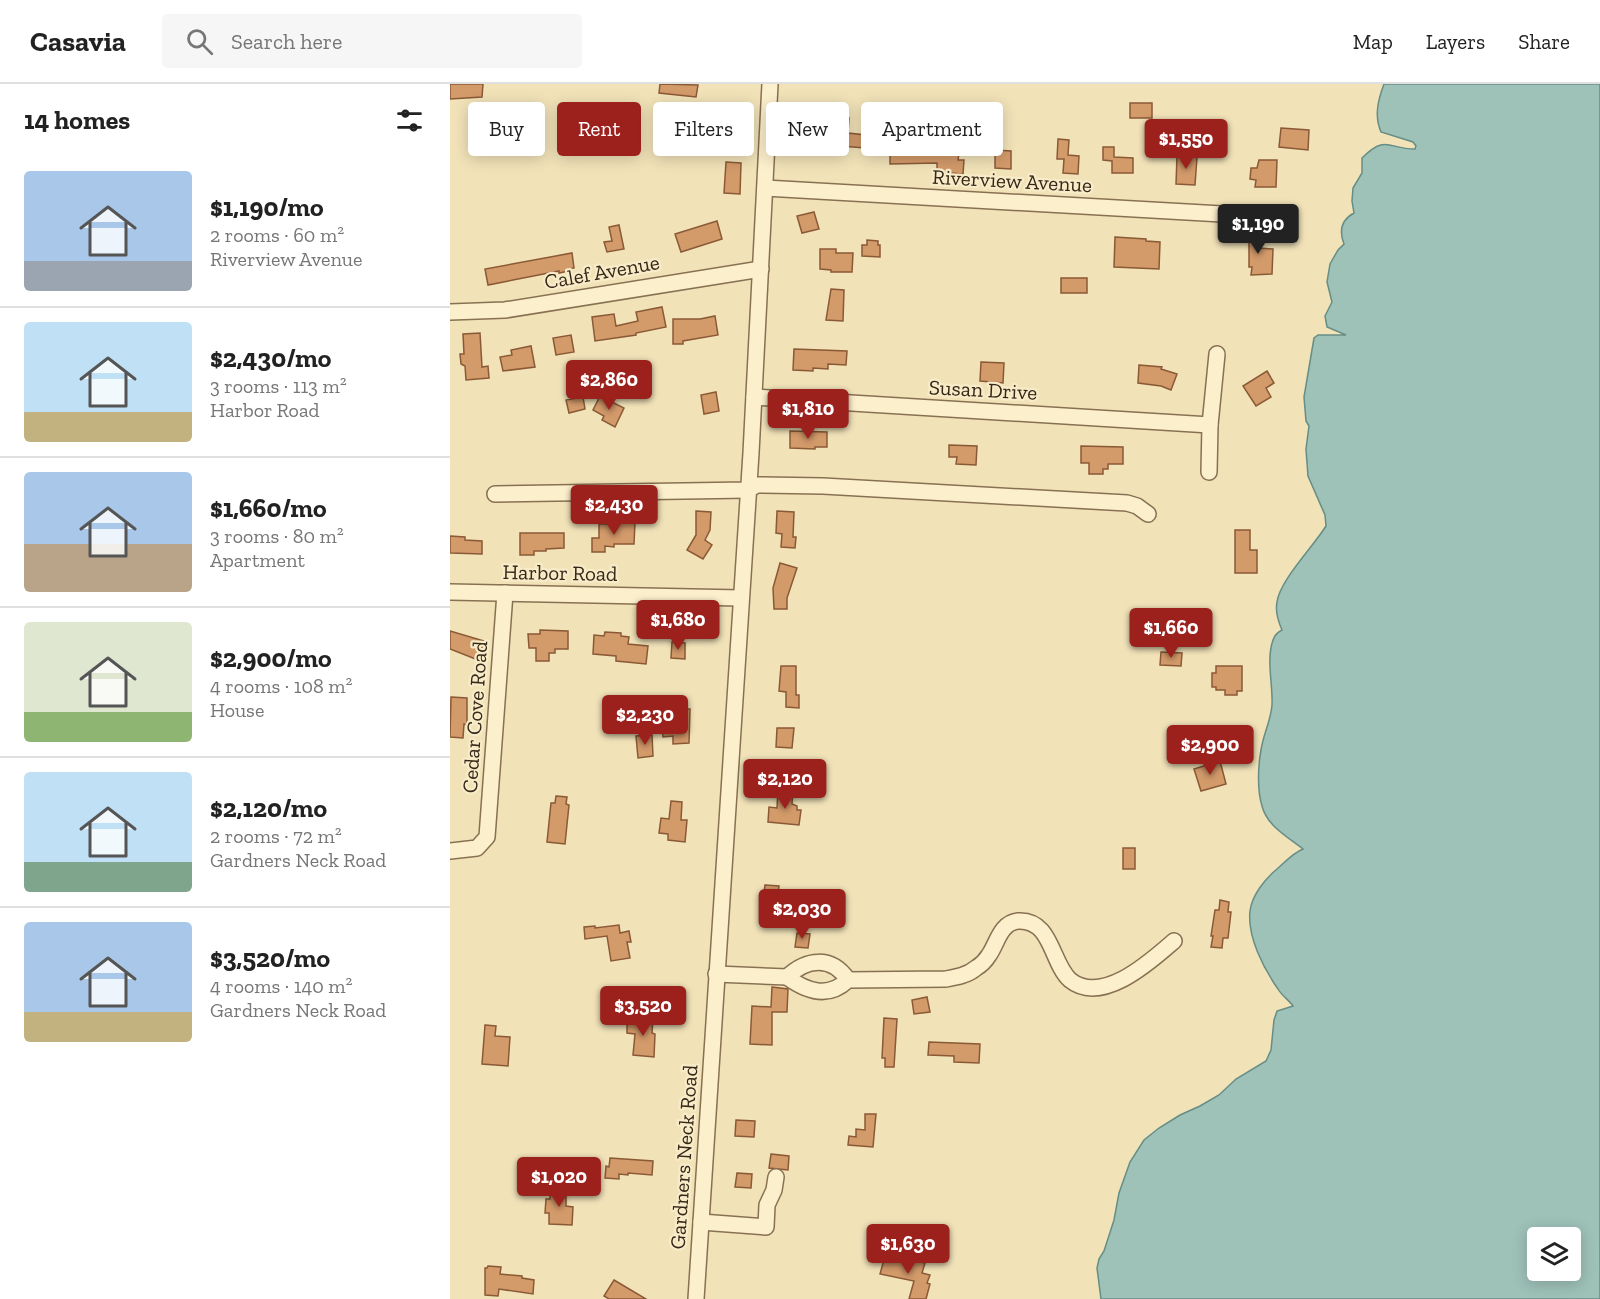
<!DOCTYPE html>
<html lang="en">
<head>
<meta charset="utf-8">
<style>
  :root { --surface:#fff; --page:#f6f6f6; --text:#222; --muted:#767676; --line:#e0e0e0; --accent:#9c211d }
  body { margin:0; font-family:"Zilla Slab",serif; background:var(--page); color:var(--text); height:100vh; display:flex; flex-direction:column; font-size:22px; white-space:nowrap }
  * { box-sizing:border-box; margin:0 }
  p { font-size:20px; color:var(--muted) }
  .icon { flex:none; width:33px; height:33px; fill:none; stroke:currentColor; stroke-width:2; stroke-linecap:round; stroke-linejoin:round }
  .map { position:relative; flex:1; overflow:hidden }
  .panel { display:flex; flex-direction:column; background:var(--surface); width:450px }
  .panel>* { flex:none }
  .guide { position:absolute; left:18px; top:18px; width:570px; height:54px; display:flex; gap:12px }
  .controls { position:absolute; left:1077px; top:1143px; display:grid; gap:12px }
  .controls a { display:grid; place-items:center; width:54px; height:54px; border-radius:6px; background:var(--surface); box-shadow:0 3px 15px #0003; font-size:30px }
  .price { position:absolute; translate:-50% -51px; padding:0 14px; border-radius:6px; background:var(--accent); color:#fff; font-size:20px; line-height:39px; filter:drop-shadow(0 2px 3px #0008) }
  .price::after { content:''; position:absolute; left:50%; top:36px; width:18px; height:14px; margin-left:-9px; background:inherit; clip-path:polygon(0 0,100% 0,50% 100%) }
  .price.active { background:#222; color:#fff }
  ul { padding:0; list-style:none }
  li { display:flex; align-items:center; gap:18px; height:150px; padding:0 24px }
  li+li { border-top:2px solid var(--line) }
  li span { display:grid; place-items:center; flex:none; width:168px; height:120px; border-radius:6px; color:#555 }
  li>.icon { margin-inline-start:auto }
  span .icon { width:72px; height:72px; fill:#fffc; stroke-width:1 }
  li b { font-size:26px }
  h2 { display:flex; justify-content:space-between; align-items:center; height:72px; padding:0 24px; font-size:26px }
  .chip { padding:0 21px; border-radius:6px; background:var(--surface); box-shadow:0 3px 15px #0003; font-size:21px; line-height:54px }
  .chip.active { background:var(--accent); color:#fff }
  header { display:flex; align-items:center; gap:36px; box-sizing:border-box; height:84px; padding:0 30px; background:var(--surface); border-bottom:2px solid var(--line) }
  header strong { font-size:28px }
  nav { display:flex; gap:33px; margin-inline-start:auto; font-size:21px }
  .search { width:420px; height:54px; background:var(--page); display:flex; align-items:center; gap:15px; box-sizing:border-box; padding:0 21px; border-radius:6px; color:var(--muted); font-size:22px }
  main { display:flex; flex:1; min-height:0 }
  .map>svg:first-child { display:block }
  .water { fill:#9ec1b8; stroke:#658e86; stroke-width:1.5; fill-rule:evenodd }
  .building { fill:#d39a6a; stroke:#8a5a36; stroke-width:1.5 }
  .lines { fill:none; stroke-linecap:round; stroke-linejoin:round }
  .minor-casing { stroke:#887152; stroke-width:18 }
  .minor { stroke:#fcefcc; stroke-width:15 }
  .labels { text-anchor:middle; stroke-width:4.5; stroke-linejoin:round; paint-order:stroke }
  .street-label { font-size:21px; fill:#362819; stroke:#f8ecc8 }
</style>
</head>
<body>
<header>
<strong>Casavia</strong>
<div class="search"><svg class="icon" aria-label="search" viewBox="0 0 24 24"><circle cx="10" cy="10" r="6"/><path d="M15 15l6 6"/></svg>Search here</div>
<nav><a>Map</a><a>Layers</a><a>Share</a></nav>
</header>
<main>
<section class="panel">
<h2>14 homes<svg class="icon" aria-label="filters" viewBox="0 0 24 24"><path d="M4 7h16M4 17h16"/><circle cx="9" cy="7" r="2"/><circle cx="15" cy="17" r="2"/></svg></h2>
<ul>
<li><span style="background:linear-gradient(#a9c7e8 75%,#9aa5b1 0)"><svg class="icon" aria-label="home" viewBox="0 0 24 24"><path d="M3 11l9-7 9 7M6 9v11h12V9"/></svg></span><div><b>$1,190/mo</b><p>2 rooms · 60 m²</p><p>Riverview Avenue</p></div></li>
<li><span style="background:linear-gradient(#bfe0f5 75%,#c2b280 0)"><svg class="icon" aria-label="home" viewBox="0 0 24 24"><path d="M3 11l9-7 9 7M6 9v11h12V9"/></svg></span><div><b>$2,430/mo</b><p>3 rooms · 113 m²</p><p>Harbor Road</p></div></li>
<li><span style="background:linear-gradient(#a9c7e8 60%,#b9a48a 0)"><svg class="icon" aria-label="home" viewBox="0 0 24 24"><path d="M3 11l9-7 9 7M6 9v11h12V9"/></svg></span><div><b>$1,660/mo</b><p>3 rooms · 80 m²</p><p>Apartment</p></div></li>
<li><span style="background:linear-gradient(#dfe7d0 75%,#8fb573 0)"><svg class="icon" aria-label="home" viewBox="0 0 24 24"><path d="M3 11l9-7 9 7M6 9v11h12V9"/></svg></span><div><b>$2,900/mo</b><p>4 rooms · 108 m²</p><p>House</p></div></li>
<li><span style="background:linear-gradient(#bfe0f5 75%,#7fa58c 0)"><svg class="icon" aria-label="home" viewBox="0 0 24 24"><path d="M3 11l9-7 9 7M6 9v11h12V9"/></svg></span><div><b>$2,120/mo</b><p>2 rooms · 72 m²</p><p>Gardners Neck Road</p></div></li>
<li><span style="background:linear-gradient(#a9c7e8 75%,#c2b280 0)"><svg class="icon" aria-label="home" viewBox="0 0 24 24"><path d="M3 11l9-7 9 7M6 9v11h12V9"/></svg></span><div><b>$3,520/mo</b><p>4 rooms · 140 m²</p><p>Gardners Neck Road</p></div></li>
</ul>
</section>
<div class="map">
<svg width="1150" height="1215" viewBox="0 0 1150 1215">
  <rect width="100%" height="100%" fill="#f1e2b8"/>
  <path class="water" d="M934 0H1150V1215H651L647 1184 649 1175 654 1167 664 1136 669 1109 680 1078 694 1056 709 1044 730 1031 750 1022 769 1011 786 995 816 977 821 966 824 936 827 927 843 922C839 916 832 912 828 905 814 885 797 853 800 827 802 811 815 795 827 785 835 778 843 769 853 765 838 753 817 742 812 722 807 706 808 682 811 666 813 651 821 636 822 621 823 600 816 576 823 556 825 550 828 548 832 546 828 537 825 528 827 518 830 496 863 463 876 442L875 431 858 392 856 365 859 342 856 337 854 313 864 254 868 251H896L877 243 875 232 882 218 877 198 880 180 888 166 894 160C889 147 891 136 904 129L902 117 903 104 912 89V74C936 50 938 65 965 65L966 62 963 58 931 48C924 32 928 16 934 0ZM1088 1154H1120V1186H1088Z"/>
  <g class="building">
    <path d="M0 0H33L32 13 0 15Z"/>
    <path d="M210 0 248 1 246 13 209 9Z"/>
    <rect x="680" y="19" width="22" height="15"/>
    <path d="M389 33 399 34 398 49 416 51 415 64 390 62V71L361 68 362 56H368V51L388 53Z"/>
    <path d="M831 44 859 46 858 66 829 63Z"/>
    <path d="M712 47 725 49 722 66 709 64Z"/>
    <path d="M608 55 619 56 618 71 629 72 628 90 613 89 614 75H607Z"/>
    <path d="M460 57H485L483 68 509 70 508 76H514L513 90 487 88V79L440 80V66L460 65Z"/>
    <path d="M653 63H664V73L683 74V89H662V77L653 76Z"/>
    <path d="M545 66 561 67V85L545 84Z"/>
    <path d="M727 72 747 73 745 101 726 100Z"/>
    <path d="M809 76H827L826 103H805L806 96 800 95 801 84H807Z"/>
    <path d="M276 78 291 79 290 110 274 109Z"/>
    <path d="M364 128 369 145 352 149 347 132Z"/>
    <path d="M267 137 272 155 231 168 225 150Z"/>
    <path d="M169 141 174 165 157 168 154 158 162 157 159 143Z"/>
    <path d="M795 144H804V151L809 152V164L823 165 822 190 801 191 802 183H799V158H795Z"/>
    <path d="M665 153 696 155V157L710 158 709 185 664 183Z"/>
    <path d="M417 156 428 157V161H430V173L412 172V161H417Z"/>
    <path d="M370 165H386V169H403L402 188H381V186L370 185Z"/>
    <path d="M122 169 124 184 119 185V187L109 189V187L38 201 35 185Z"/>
    <rect x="611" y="194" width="26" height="15"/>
    <path d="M381 205 394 206 393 237 376 236Z"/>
    <path d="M212 223 216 243 186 249V251L145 257 142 233 164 230 166 242 188 237 186 228Z"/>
    <path d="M265 232 268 251 233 257V260H223V235H250Z"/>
    <path d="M30 249 32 283 38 282 39 294 16 296 15 282 11 280 10 270H14L13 250Z"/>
    <path d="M121 251 124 268 106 271 103 254Z"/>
    <path d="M81 262 85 283 53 287 50 273 62 271 61 266Z"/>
    <path d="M344 265 397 267 396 281 378 280V285L363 284V287L343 286Z"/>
    <path d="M531 278 554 279 553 299 530 297Z"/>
    <path d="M689 281 712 283 711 285 727 290 721 306 711 302 688 299Z"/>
    <path d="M817 287 824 299 816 304 821 313 806 322 793 302Z"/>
    <path d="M266 308 269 327 254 330 251 311Z"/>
    <path d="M150 312 174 324 165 343 152 336 154 332 143 326Z"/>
    <path d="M133 313 135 325 119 329 116 316Z"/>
    <path d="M340 347 377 348V363H365V365L340 364Z"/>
    <path d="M499 361 527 362 526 381 506 380 507 373H499Z"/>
    <path d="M631 362 673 363V380H658V385H653V390H639V379H631Z"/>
    <path d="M246 427 261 428 260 446 255 456 262 461 253 475 237 466 246 451Z"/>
    <path d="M327 427 344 428 343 453H346L345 464 331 463 332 450 326 449Z"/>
    <path d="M166 437 185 438 184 460H164V463L155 462V468H142V454H149V440H166Z"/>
    <path d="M785 446H800V466H807V489H785Z"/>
    <path d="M70 449H114V464L96 465V467H84V471H70Z"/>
    <path d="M0 452 15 453V456L32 457V470L0 469Z"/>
    <path d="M330 479 347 484 337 514V525H324L323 504Z"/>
    <path d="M90 546 118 547V565H105V569H99V577H86V564H79L78 550H90Z"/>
    <path d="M0 547 34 557 28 576 0 565Z"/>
    <path d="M155 548 171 549V552L179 553 178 560 198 562 196 580 166 577V572L143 570 144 551 154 552Z"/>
    <path d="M222 558 235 559V575L221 574Z"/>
    <path d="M711 568 732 569 731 582 710 581Z"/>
    <path d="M331 582H346V611H349V624L336 623V608L329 607Z"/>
    <path d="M766 582H792V607H787V611H775V606H766V603H762V589H766Z"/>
    <path d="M1 613 17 614V641L14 640 13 654 0 653Z"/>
    <path d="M227 625H240L239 659 223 660V652L213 653 212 640 228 639Z"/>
    <path d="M327 644H344L342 664 326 663Z"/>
    <path d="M202 651 203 672 188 674 186 652Z"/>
    <path d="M770 677 776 700 751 707 744 685Z"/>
    <path d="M328 705 343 706 342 720 347 722V726H351L349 741 318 738 319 723 327 724Z"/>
    <path d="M106 712 117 713 116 720 119 721 115 760 97 758 101 719H105Z"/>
    <path d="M221 717 232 718 231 736H237L235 758 218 756V750L209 749 211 734 219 735Z"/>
    <rect x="673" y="764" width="12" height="21"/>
    <path d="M315 801 329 802 326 827 312 825Z"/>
    <path d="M770 816 779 818 778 828H781L778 854H773L772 864 761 863 763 852H761L765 826H769Z"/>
    <path d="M169 841 170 849 179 847 181 858H177L180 874 161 877 157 852 135 855 134 843 145 842V844Z"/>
    <path d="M347 849 360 850 358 864 345 863Z"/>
    <path d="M322 903 338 905 337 928H322V961L300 960 302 922 321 923Z"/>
    <path d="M477 913 480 928 464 930 462 916Z"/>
    <path d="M188 933 203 934 202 949 205 950 204 973 183 971 185 950 177 949V937H188Z"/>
    <path d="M434 934 447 935 444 983H435V974H432Z"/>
    <path d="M35 941 46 942 45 952 60 953 58 982 32 980Z"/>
    <path d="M479 958 530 960 529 979 504 978V972L478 971Z"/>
    <path d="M415 1030H426L423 1063 398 1061 399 1052 406 1053V1045L415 1046Z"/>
    <path d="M286 1036 305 1037 304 1053 285 1052Z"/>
    <path d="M321 1070 339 1072 338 1086 319 1084Z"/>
    <path d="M160 1074 203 1077 202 1091 178 1089V1091L169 1090V1095L155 1094 156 1082 159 1083Z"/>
    <path d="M287 1089 302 1090 301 1104 285 1103Z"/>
    <path d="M100 1105 116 1106V1122L123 1123 122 1141 99 1140V1129H95L96 1115H100Z"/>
    <path d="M435 1172 451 1176V1173L475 1179 472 1189 480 1191 477 1199 480 1200 476 1215H459L464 1197 430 1190Z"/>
    <path d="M38 1182 51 1183 50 1190 72 1192V1194L84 1196 83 1210 49 1205 48 1212 35 1211V1184H37Z"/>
    <path d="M164 1196 196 1215H159L154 1212Z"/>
  </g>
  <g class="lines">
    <g class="minor-casing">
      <g id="minor">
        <path d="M315 104 807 132"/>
        <path d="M0 228 55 226 311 185"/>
        <path d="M304 313 760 341"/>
        <path d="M759 388 760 341 767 270"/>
        <path d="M45 410 298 406 307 401 373 402 677 419 687 422 698 430"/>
        <path d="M0 508 291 514"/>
        <path d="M0 767 27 764 37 753 55 509"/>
        <path d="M266 890 337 893"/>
        <path d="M398 896C381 871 356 875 337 893 356 907 378 915 398 896L496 895C507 893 518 891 526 884 531 881 536 876 539 871 547 860 550 839 568 837 602 835 601 879 620 896 652 922 701 877 724 857"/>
        <path d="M251 1138 316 1143 317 1121 324 1106 326 1093"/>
        <path d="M246 1215 301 369 320 0"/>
      </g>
    </g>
    <use href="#minor" class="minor"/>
  </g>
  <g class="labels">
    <g class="street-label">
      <text transform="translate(562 97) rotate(3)" y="7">Riverview Avenue</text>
      <text transform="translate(152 188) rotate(-10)" y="7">Calef Avenue</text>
      <text transform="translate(533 306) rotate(3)" y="7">Susan Drive</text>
      <text transform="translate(110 489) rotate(1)" y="7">Harbor Road</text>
      <text transform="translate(25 633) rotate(-86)" y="7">Cedar Cove Road</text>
      <text transform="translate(234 1073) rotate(-86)" y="7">Gardners Neck Road</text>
    </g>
  </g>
</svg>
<div class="controls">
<a><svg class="icon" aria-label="layers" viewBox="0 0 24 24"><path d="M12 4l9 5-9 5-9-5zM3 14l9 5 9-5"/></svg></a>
</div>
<b class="price" style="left:736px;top:86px">$1,550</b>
<b class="price active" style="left:808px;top:171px">$1,190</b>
<b class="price" style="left:159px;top:327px">$2,860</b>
<b class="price" style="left:358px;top:356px">$1,810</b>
<b class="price" style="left:164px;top:452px">$2,430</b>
<b class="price" style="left:228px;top:567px">$1,680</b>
<b class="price" style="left:721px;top:575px">$1,660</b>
<b class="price" style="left:195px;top:662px">$2,230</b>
<b class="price" style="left:760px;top:692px">$2,900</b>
<b class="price" style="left:335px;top:726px">$2,120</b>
<b class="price" style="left:352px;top:856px">$2,030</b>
<b class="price" style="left:193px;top:953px">$3,520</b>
<b class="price" style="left:109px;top:1124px">$1,020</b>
<b class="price" style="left:458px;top:1191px">$1,630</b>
<div class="guide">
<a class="chip">Buy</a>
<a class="chip active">Rent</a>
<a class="chip">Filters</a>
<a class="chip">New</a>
<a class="chip">Apartment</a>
</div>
</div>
</main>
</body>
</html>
